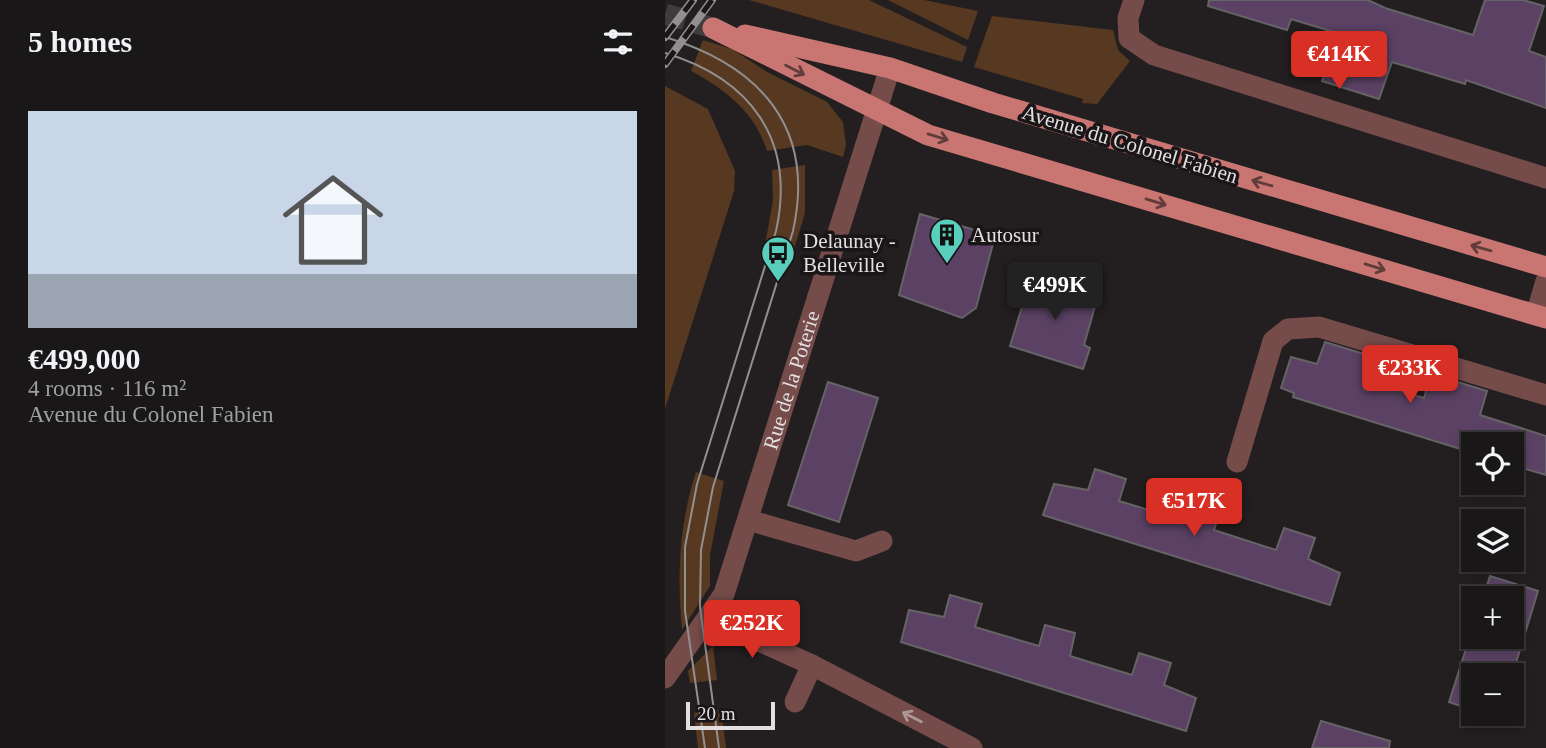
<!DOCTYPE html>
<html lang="en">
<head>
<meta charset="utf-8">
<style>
  :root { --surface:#1a1718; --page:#272425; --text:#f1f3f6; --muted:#9f9fa2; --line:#383637; --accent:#d93025 }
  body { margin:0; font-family:Georgia,serif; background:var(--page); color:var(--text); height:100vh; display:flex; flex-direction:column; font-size:26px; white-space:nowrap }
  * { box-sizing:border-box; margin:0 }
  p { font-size:23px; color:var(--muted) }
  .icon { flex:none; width:38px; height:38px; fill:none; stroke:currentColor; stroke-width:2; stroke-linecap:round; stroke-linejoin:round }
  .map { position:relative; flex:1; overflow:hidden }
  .panel { display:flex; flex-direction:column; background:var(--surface); width:665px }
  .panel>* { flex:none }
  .fabs { position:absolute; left:796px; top:432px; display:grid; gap:14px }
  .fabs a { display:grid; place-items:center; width:63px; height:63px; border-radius:0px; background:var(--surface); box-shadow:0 4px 10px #0003,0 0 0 2px var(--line); font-size:35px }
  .scale { position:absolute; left:21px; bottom:18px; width:89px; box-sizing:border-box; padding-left:7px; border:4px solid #e2dfe1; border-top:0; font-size:19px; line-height:24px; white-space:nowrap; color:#e2dfe1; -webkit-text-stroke:5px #1a1517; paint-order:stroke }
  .price { position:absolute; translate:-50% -60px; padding:0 16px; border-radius:7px; background:var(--accent); color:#fff; font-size:23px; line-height:46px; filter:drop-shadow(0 2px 4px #0008) }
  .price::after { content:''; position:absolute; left:50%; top:42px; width:21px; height:16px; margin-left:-10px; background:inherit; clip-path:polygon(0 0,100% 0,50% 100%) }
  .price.selected { background:#222; color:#fff }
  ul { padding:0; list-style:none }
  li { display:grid; align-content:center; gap:14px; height:371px; padding:0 28px }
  li span { display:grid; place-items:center; height:217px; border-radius:0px; color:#555 }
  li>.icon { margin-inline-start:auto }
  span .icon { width:126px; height:126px; fill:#fffc; stroke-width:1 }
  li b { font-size:30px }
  h2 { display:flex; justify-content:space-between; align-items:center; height:84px; padding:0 28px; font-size:30px }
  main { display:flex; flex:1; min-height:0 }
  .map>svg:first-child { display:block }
  .green { fill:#573820 }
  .building { fill:#5b4264; stroke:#666367; stroke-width:2 }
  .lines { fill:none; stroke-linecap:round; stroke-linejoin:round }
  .major-tunnel { stroke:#403c3d; stroke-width:21; stroke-dasharray:21 10; stroke-linecap:butt }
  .minor { stroke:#754c4a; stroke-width:21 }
  .major { stroke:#c97672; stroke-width:21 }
  .tram { stroke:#928f90; stroke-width:2 }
  .rail-casing { stroke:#928f90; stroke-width:8 }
  .rail { stroke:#1a1517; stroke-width:5; stroke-dasharray:16; stroke-linecap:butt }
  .oneway { stroke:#603c3b }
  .oneway2 { stroke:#ac9696 }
  .labels { text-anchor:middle; stroke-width:7; stroke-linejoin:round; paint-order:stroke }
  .street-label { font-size:21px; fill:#e2dfe1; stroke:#1a1517 }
  .poi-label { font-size:21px; fill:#e2dfe1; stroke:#1a1517; text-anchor:start }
</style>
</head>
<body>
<main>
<section class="panel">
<h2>5 homes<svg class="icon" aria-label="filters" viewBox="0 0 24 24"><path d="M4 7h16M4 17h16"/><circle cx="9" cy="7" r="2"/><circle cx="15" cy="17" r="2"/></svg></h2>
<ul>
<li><span style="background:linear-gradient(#c9d6e8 75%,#9aa5b1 0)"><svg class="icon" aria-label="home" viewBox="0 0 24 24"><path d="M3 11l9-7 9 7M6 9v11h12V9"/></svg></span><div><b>€499,000</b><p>4 rooms · 116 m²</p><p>Avenue du Colonel Fabien</p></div></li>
</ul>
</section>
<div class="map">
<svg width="881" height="748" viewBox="0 0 881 748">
  <rect width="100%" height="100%" fill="#231f20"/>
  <g class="green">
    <path d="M84 0H204L302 47 297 62Z"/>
    <path d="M223 0H259L313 11 303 40Z"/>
    <path d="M327 16 448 30 453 50 465 61 432 104 417 103 418 99 309 67Z"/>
    <path d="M38 40 67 49 102 72 162 102 178 122 181 145 178 157 142 145 102 151C90 112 61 90 26 71Z"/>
    <path d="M0 86 43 109 70 171 69 191 0 409Z"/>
    <path d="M140 165V213L128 252 100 245 108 200 107 170Z"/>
    <path d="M31 472 59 481 45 555V586L17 630C12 576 14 524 31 472Z"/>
    <path d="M48 646 52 680 25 683 23 671Z"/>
    <path d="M56 709 61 748H33L29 713Z"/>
  </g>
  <g class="building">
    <path d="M544 0H703L720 8 808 35 820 0H858L879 6 864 51 881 57V108L801 80 800 84 727 62 714 99 657 81 672 33 626 19 622 30 543 6Z"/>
    <path d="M255 214 330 236 311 308 297 318 234 295Z"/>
    <path d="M367 274 433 296 419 345 425 348 418 369 345 346Z"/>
    <path d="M660 342 715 359 707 382 759 398 766 374 822 391 815 415 881 436V475L847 465V444H808V453L628 397 629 393 616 388 626 357 652 364Z"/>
    <path d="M163 382 213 398 174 522 123 505Z"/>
    <path d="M430 469 461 479 454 501 517 520 524 498 556 509 549 530 611 550 619 528 650 538 643 559 675 573 665 605 378 515 389 484 423 490Z"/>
    <path d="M825 576 873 591 847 676H808V710L784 702 808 627V637H847V598H818Z"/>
    <path d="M285 595 317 604 310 627 374 646 380 625 410 633 405 656 467 675 474 653 506 663 499 685 531 698 521 731 236 642 244 610 279 617Z"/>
    <path d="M656 721 725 741 724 748H647Z"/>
  </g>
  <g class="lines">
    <path class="major-tunnel" d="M0 14 48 28"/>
    <g class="minor">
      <path d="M469 0 463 18 464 38 489 55 881 178"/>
      <path d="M871 315 881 281"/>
      <path d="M572 462 608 341 623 329 654 327 881 395"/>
      <path d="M83 520 191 551 217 541"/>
      <path d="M44 618 147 665 307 748"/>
      <path id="s1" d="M0 678 59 594 225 68"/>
      <path d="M130 702 147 665"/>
    </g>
    <g class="major">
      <path d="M48 28 263 135 881 318"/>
      <path d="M80 35 225 68 328 103 881 267"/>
    </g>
    <g class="tram">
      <path d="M0 37C95 66 151 127 128 231L48 487 36 550 35 607 54 748"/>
      <path d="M0 53C86 79 131 140 111 231L32 484 20 547V611L40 748"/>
    </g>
    <g class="rail-casing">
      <g id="rail">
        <path d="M0 37 28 0"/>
        <path d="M0 64 47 0"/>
      </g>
    </g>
    <use href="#rail" class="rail"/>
  </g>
  <defs><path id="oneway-shaft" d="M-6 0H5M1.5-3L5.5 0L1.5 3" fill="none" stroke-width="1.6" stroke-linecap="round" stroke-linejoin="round" transform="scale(1.75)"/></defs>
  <g class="oneway">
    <use href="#oneway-shaft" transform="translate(130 70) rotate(27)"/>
    <use href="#oneway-shaft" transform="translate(273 137) rotate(17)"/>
    <use href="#oneway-shaft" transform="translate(597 183) rotate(-164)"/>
    <use href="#oneway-shaft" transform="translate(491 202) rotate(17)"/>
    <use href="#oneway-shaft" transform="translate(816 248) rotate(-164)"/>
    <use href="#oneway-shaft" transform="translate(710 267) rotate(17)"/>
  </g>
  <use class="oneway2" href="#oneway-shaft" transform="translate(247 717) rotate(-153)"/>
  <defs>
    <g id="building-pin" transform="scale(1.75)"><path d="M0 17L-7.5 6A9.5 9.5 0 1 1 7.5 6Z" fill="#5acebd" stroke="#1a1517"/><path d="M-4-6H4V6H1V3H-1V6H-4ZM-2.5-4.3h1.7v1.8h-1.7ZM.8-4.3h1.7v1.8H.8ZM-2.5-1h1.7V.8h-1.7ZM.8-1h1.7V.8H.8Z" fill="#111"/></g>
    <g id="bus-pin" transform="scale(1.75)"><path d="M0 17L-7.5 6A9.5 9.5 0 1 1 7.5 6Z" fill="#5acebd" stroke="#1a1517"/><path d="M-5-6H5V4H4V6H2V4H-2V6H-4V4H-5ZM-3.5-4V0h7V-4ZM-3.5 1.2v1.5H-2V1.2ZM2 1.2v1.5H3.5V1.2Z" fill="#111"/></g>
  </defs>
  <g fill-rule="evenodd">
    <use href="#building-pin" x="282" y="235"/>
    <use href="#bus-pin" x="113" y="253"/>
  </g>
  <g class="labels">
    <g class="street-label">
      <text transform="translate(465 144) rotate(17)" y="7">Avenue du Colonel Fabien</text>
      <text dy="7" stroke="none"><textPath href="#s1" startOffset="327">Rue de la Poterie</textPath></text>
    </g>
    <g class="poi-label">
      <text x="306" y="242">Autosur</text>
      <text x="138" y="248">Delaunay -<tspan x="138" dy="24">Belleville</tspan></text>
    </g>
  </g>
</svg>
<div class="fabs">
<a><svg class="icon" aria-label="locate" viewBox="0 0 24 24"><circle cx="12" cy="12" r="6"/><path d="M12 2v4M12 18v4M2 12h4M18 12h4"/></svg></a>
<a><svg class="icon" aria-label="layers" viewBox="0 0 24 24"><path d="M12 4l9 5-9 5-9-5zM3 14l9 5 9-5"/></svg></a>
<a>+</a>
<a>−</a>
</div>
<div class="scale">20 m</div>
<b class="price" style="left:674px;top:91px">€414K</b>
<b class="price selected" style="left:390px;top:322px">€499K</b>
<b class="price" style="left:745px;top:405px">€233K</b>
<b class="price" style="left:529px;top:538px">€517K</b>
<b class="price" style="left:87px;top:660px">€252K</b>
</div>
</main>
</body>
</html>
